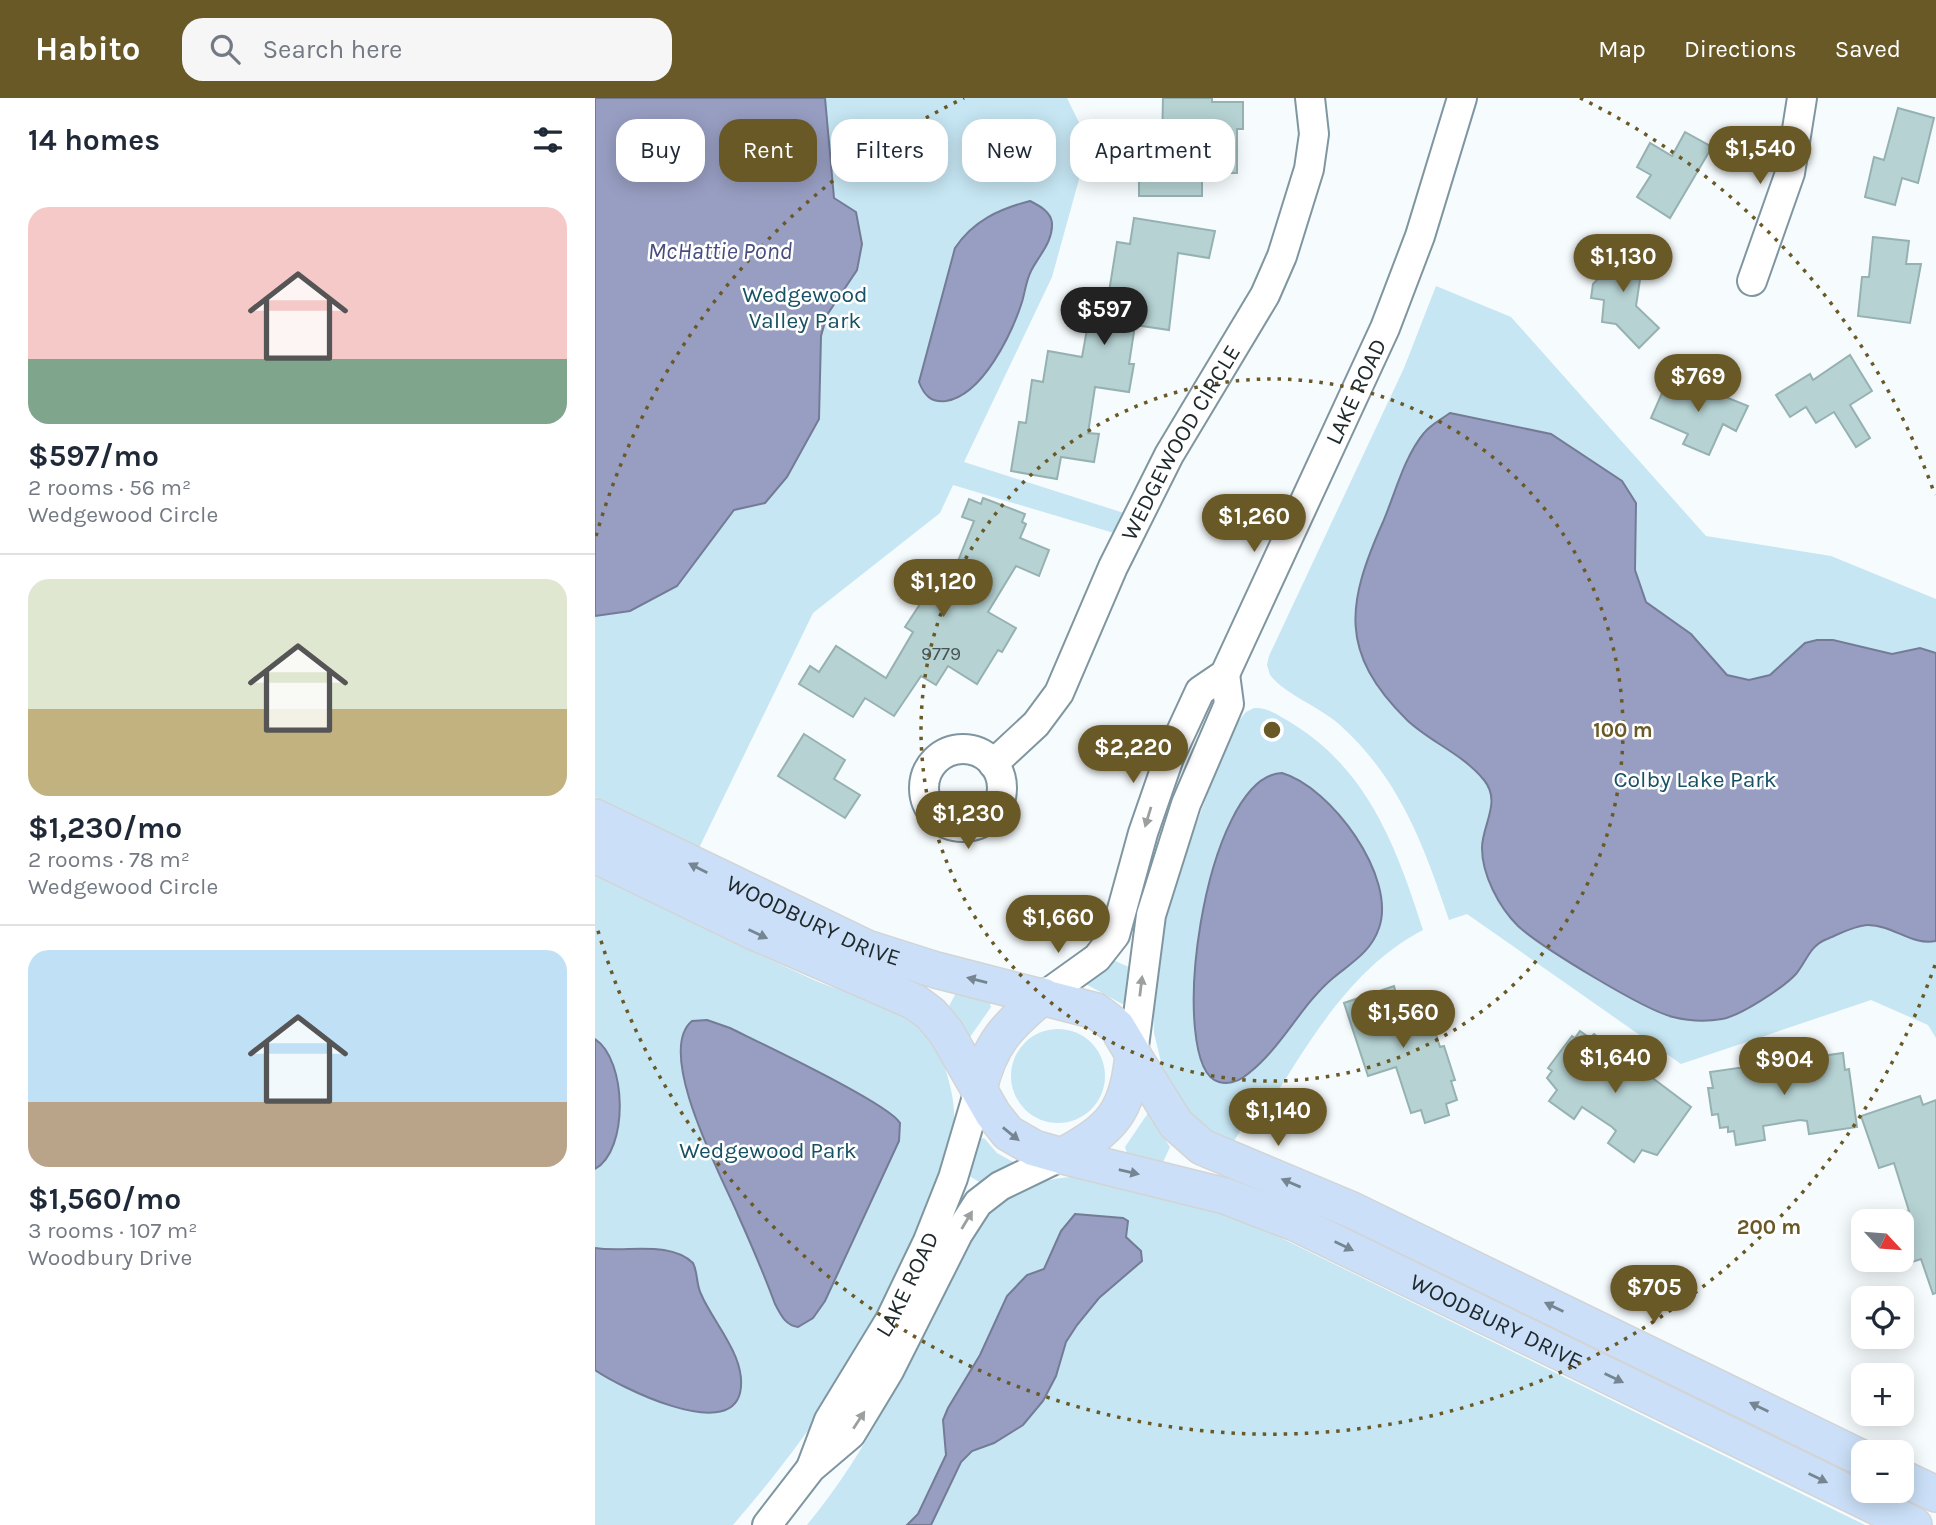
<!DOCTYPE html>
<html lang="en">
<head>
<meta charset="utf-8">
<style>
  :root { --surface:#fff; --page:#f6f6f7; --text:#1f2937; --muted:#747a83; --line:#e0e1e3; --accent:#695927 }
  body { margin:0; font-family:Karla,sans-serif; background:var(--page); color:var(--text); height:100vh; display:flex; flex-direction:column; font-size:26px; white-space:nowrap }
  * { box-sizing:border-box; margin:0 }
  p { font-size:23px; color:var(--muted) }
  .icon { flex:none; width:38px; height:38px; fill:none; stroke:currentColor; stroke-width:2; stroke-linecap:round; stroke-linejoin:round }
  .map { position:relative; flex:1; overflow:hidden }
  .side { display:flex; flex-direction:column; background:var(--surface); width:595px }
  .side>* { flex:none }
  .top-card { position:absolute; left:21px; top:21px; width:665px; height:63px; display:flex; gap:14px }
  .needle { width:46px; rotate:116deg }
  .buttons { position:absolute; left:1256px; top:1111px; display:grid; gap:14px }
  .buttons a { display:grid; place-items:center; width:63px; height:63px; border-radius:14px; background:var(--surface); box-shadow:0 4px 18px #0003; font-size:35px }
  .price { position:absolute; translate:-50% -60px; padding:0 16px; border-radius:24px; background:var(--accent); color:#fff; font-size:23px; line-height:46px; filter:drop-shadow(0 2px 4px #0008) }
  .price::after { content:''; position:absolute; left:50%; top:42px; width:21px; height:16px; margin-left:-10px; background:inherit; clip-path:polygon(0 0,100% 0,50% 100%) }
  .price.current { background:#222; color:#fff }
  ul { padding:0; list-style:none }
  li { display:grid; align-content:center; gap:14px; height:371px; padding:0 28px }
  li+li { border-top:2px solid var(--line) }
  li span { display:grid; place-items:center; height:217px; border-radius:21px; color:#555 }
  li>.icon { margin-inline-start:auto }
  span .icon { width:126px; height:126px; fill:#fffc; stroke-width:1 }
  li b { font-size:30px }
  h2 { display:flex; justify-content:space-between; align-items:center; height:84px; padding:0 28px; font-size:30px }
  .pill { padding:0 24px; border-radius:21px; background:var(--surface); box-shadow:0 4px 18px #0003; font-size:24px; line-height:63px }
  .pill.current { background:var(--accent); color:#fff }
  header { display:flex; align-items:center; gap:42px; box-sizing:border-box; height:98px; padding:0 35px; background:var(--accent); color:#fff }
  header strong { font-size:33px }
  nav { display:flex; gap:38px; margin-inline-start:auto; font-size:24px }
  .search { width:490px; height:63px; background:var(--page); display:flex; align-items:center; gap:18px; box-sizing:border-box; padding:0 24px; border-radius:21px; color:var(--muted); font-size:26px }
  main { display:flex; flex:1; min-height:0 }
  .map>svg:first-child { display:block }
  .green { fill:#c6e6f3 }
  .water { fill:#989ec2; stroke:#747b95; stroke-width:2 }
  .building { fill:#b6d2d3; stroke:#96b1b2; stroke-width:2 }
  .lines { fill:none; stroke-linecap:round; stroke-linejoin:round }
  .minor-casing { stroke:#7f96a0; stroke-width:32 }
  .major-casing { stroke:#d2d4d5; stroke-width:38 }
  .minor { stroke:#fff; stroke-width:28 }
  .major { stroke:#cbe0f8; stroke-width:35 }
  .oneway { fill:#9b9fa0 }
  .oneway2 { fill:#768592 }
  .ring { fill:none; stroke:#695927; stroke-width:3.5; stroke-dasharray:3.5 7 }
  .labels { text-anchor:middle; stroke-width:5; stroke-linejoin:round; paint-order:stroke }
  .number-label { font-size:19px; fill:#465456 }
  .park-label { font-size:23px; fill:#165164; stroke:#fff }
  .street-label { font-size:23px; fill:#202a2d; stroke:#fff }
  .water-label { font-size:24px; font-style:italic; fill:#484d80; stroke:#fff }
  .centre { fill:#695927; stroke:#fff; stroke-width:3.5 }
  .ring-label { font-size:21px; text-anchor:middle; font-weight:bold; fill:#695927; stroke:#fff; stroke-width:5; stroke-linejoin:round; paint-order:stroke }
</style>
</head>
<body>
<header>
<strong>Habito</strong>
<div class="search"><svg class="icon" aria-label="search" viewBox="0 0 24 24"><circle cx="10" cy="10" r="6"/><path d="M15 15l6 6"/></svg>Search here</div>
<nav><a>Map</a><a>Directions</a><a>Saved</a></nav>
</header>
<main>
<section class="side">
<h2>14 homes<svg class="icon" aria-label="filters" viewBox="0 0 24 24"><path d="M4 7h16M4 17h16"/><circle cx="9" cy="7" r="2"/><circle cx="15" cy="17" r="2"/></svg></h2>
<ul>
<li><span style="background:linear-gradient(#f6c9c9 70%,#7fa58c 0)"><svg class="icon" aria-label="home" viewBox="0 0 24 24"><path d="M3 11l9-7 9 7M6 9v11h12V9"/></svg></span><div><b>$597/mo</b><p>2 rooms · 56 m²</p><p>Wedgewood Circle</p></div></li>
<li><span style="background:linear-gradient(#dfe7d0 60%,#c2b280 0)"><svg class="icon" aria-label="home" viewBox="0 0 24 24"><path d="M3 11l9-7 9 7M6 9v11h12V9"/></svg></span><div><b>$1,230/mo</b><p>2 rooms · 78 m²</p><p>Wedgewood Circle</p></div></li>
<li><span style="background:linear-gradient(#bfe0f5 70%,#b9a48a 0)"><svg class="icon" aria-label="home" viewBox="0 0 24 24"><path d="M3 11l9-7 9 7M6 9v11h12V9"/></svg></span><div><b>$1,560/mo</b><p>3 rooms · 107 m²</p><p>Woodbury Drive</p></div></li>
</ul>
</section>
<div class="map">
<svg width="1341" height="1427" viewBox="0 0 1341 1427">
  <rect width="100%" height="100%" fill="#f6fbfd"/>
  <g class="green">
    <path d="M0 0H472L494 45 457 179 369 364 529 415 519 435 358 387 345 415 218 515 104 750 0 699Z"/>
    <path d="M841 188 916 219 1111 438 1236 458 1341 501V940L1333 927 1276 902 1086 966 872 816 854 822C829 748 805 681 745 627 724 608 692 598 675 577L672 567 674 558 809 270Z"/>
    <path d="M659 610C673 609 686 619 698 626 774 673 802 751 828 832 747 874 705 962 656 1035L646 1032 637 1046 598 1023 568 972 559 935 558 906 564 828 619 678 642 625 651 614Z"/>
    <path d="M0 777C73 812 145 849 219 882 254 897 295 903 325 927 338 937 346 957 351 973 356 990 360 1006 359 1024 358 1057 345 1086 333 1115 288 1230 219 1334 138 1427H0Z"/>
    <path d="M518 862 536 870 531 904 527 906 489 885Z"/>
    <path d="M361 895 394 903 396 909 375 939 354 908Z"/>
    <circle cx="463" cy="978" r="47"/>
    <path d="M553 1015 575 1049 568 1064 532 1055 530 1049Z"/>
    <path d="M389 1040 402 1055 420 1065 386 1085 371 1076 383 1042Z"/>
    <path d="M476 1079 625 1114 668 1131 1270 1427H212C285 1339 328 1233 377 1131 403 1100 434 1082 476 1079Z"/>
  </g>
  <g class="water">
    <path d="M0 0H230L239 100 261 114 267 146 262 172 232 217 226 238 224 321 192 379 170 405 139 412 82 488 35 513 0 518Z"/>
    <path d="M435 103C445 108 456 114 457 125 458 144 444 157 436 173 431 183 430 194 427 204 417 235 388 297 351 303 336 305 329 297 324 284L360 150C378 123 404 111 435 103Z"/>
    <path d="M855 315 956 336 1027 383 1041 405 1040 472 1051 504 1096 536 1132 577 1154 582 1175 577 1210 545 1222 542H1238L1297 556 1325 550 1341 555V843C1317 848 1298 827 1273 827 1261 827 1244 836 1232 841 1214 848 1212 863 1201 876 1188 890 1145 918 1127 921 1110 924 1094 923 1078 919 1049 912 946 849 923 828 904 809 887 777 887 750 887 727 907 704 889 682 868 656 835 644 812 622 743 554 752 505 788 424 800 396 809 359 829 335 835 327 847 321 855 315Z"/>
    <path d="M687 675C736 689 802 779 784 830 776 854 756 865 738 880 706 907 687 949 654 975 646 982 635 987 624 984 570 970 608 678 687 675Z"/>
    <path d="M112 922 135 930C163 944 293 1005 305 1025L304 1043 230 1203 218 1220 203 1229C190 1227 186 1217 180 1206 169 1176 156 1146 143 1117 128 1081 59 954 97 923Z"/>
    <path d="M0 941C32 962 34 1052 0 1071Z"/>
    <path d="M480 1116 528 1120 533 1123 531 1139 546 1153 547 1163 504 1200 482 1227 471 1244 461 1278 448 1303 428 1327 399 1345 377 1353 366 1364 336 1427H312L323 1416 351 1357 348 1322 353 1310 385 1257 412 1198 432 1177 449 1171 466 1133Z"/>
    <path d="M0 1150C31 1155 74 1142 98 1165 103 1175 101 1186 106 1196 118 1225 153 1260 145 1295 133 1344 23 1288 0 1272Z"/>
  </g>
  <g class="building">
    <path d="M568 0H617V4H648V31H642V75H607V98H544V78H555L554 47H567Z"/>
    <path d="M1303 10 1339 20 1323 85 1307 80 1300 107 1270 99 1279 59 1289 62Z"/>
    <path d="M1090 34 1117 49 1075 120 1042 99 1056 77 1042 69 1055 45 1077 58Z"/>
    <path d="M539 120 620 133 614 160 583 155 574 232 540 227 534 266H539L534 294 500 289 493 335 504 336 499 364 466 359 462 381 416 373 424 324 431 325 437 282 448 284 453 253 487 259 499 192 514 194 522 144 535 146Z"/>
    <path d="M1278 139 1314 143 1311 166H1326L1315 225 1263 218 1267 179H1274Z"/>
    <path d="M1009 150 1049 155 1041 208 1064 230 1044 250 1021 226 1007 224 1009 202 996 200 998 186 1004 180Z"/>
    <path d="M1255 257 1277 293 1255 307 1275 340 1261 349 1239 314 1221 325 1211 309 1195 319 1181 297 1215 276 1218 282Z"/>
    <path d="M1081 279 1153 308 1141 333 1128 326 1114 357 1088 346 1093 336 1056 320 1067 295 1074 298Z"/>
    <path d="M388 400 430 416 427 424 431 426 425 440 454 452 444 478 421 468 393 514 421 530 407 554 403 552 382 586 353 568 341 587 326 578 299 618 270 600 258 619 204 586 215 568 224 574 241 548 291 580 318 534 310 529 333 494 329 492 341 474 355 483 379 423 367 419 374 401 386 406Z"/>
    <path d="M209 636 250 662 239 681 265 697 250 720 183 678Z"/>
    <path d="M799 888 802 900 817 896 829 933 839 930 845 949 849 948 860 982 856 983 862 1002 851 1006 854 1017 830 1025 826 1012 816 1015 801 969 773 978 749 905Z"/>
    <path d="M985 933 995 940 999 936 1096 1009 1062 1057 1047 1052 1039 1064 1013 1045 1021 1033 1017 1029 987 1009 979 1021 954 1003 962 992 952 980 957 973 953 970 977 938 980 940Z"/>
    <path d="M1248 955 1250 972 1254 971 1262 1029 1214 1036 1212 1023 1205 1022 1168 1028 1170 1042 1141 1047 1139 1033 1133 1034V1029L1125 1030 1123 1016 1117 1017 1113 990H1118L1115 974Z"/>
    <path d="M1325 998 1328 1007 1341 1002V1195L1338 1196 1326 1161 1311 1166 1307 1136 1317 1132 1310 1114 1314 1113 1299 1065 1284 1070 1266 1018Z"/>
  </g>
  <g class="lines">
    <g class="minor-casing">
      <g id="minor">
        <path d="M1157 183 1195 75 1207 0"/>
        <circle cx="368" cy="690" r="39"/>
        <path id="s1" d="M398 666 441 626 464 595 518 469 574 357 670 197 687 158 714 71 719 36 715 0"/>
        <path id="s2" d="M449 898 502 860 520 837 548 735 574 660 605 593 630 576 790 230 825 138 867 0"/>
        <path d="M538 956 556 817 591 706 634 606 630 576"/>
        <path id="s3" d="M217 1367 234 1322 295 1222 333 1143 358 1080 384 992"/>
        <path d="M172 1427 216 1370 256 1336 294 1273 363 1136 383 1105 405 1088 467 1058"/>
      </g>
    </g>
    <g class="major-casing">
      <g id="major">
        <path id="s4" d="M0 719 272 850 341 872 501 913 522 929 538 956C533 1014 517 1031 467 1058L439 1050 413 1035 398 1016 351 934 336 916 320 904 159 834 0 757"/>
        <path d="M538 957 581 1026 607 1049 757 1112 1269 1361"/>
        <path d="M384 991C395 945 412 928 448 898"/>
        <path id="s5" d="M468 1058 630 1098 700 1125 1319 1427"/>
        <path d="M1307 1380 1341 1396"/>
      </g>
    </g>
    <use href="#minor" class="minor"/>
    <use href="#major" class="major"/>
  </g>
  <defs><path id="oneway-solid" d="M-6-.8H1V-3.2L6.5 0L1 3.2V.8H-6Z" transform="scale(1.75)"/></defs>
  <g class="oneway">
    <use href="#oneway-solid" transform="translate(553 719) rotate(107)"/>
    <use href="#oneway-solid" transform="translate(546 888) rotate(-83)"/>
    <use href="#oneway-solid" transform="translate(372 1122) rotate(-59)"/>
    <use href="#oneway-solid" transform="translate(264 1322) rotate(-57)"/>
  </g>
  <g class="oneway2">
    <use href="#oneway-solid" transform="translate(103 770) rotate(-153)"/>
    <use href="#oneway-solid" transform="translate(163 836) rotate(25)"/>
    <use href="#oneway-solid" transform="translate(382 882) rotate(-166)"/>
    <use href="#oneway-solid" transform="translate(416 1036) rotate(39)"/>
    <use href="#oneway-solid" transform="translate(534 1074) rotate(13)"/>
    <use href="#oneway-solid" transform="translate(696 1085) rotate(-157)"/>
    <use href="#oneway-solid" transform="translate(749 1148) rotate(26)"/>
    <use href="#oneway-solid" transform="translate(959 1209) rotate(-154)"/>
    <use href="#oneway-solid" transform="translate(1019 1280) rotate(26)"/>
    <use href="#oneway-solid" transform="translate(1164 1309) rotate(-154)"/>
    <use href="#oneway-solid" transform="translate(1223 1380) rotate(26)"/>
  </g>
  <g class="ring">
    <circle cx="677" cy="632" r="351"/>
    <path d="M1340 867A703 703 0 0 1 1 826M1 438A703 703 0 0 1 369 0M985 0A703 703 0 0 1 1340 397"/>
  </g>
  <g class="labels">
    <g class="number-label">
      <text x="346" y="562">9779</text>
    </g>
    <g class="park-label">
      <text x="210" y="204">Wedgewood<tspan x="210" dy="26">Valley Park</tspan></text>
      <text x="1100" y="689">Colby Lake Park</text>
      <text x="173" y="1060">Wedgewood Park</text>
    </g>
    <g class="street-label">
      <text dy="8" stroke="none"><textPath href="#s2" startOffset="695">LAKE ROAD</textPath></text>
      <text dy="8" stroke="none"><textPath href="#s1" startOffset="376">WEDGEWOOD CIRCLE</textPath></text>
      <text dy="8" stroke="none"><textPath href="#s4" startOffset="242">WOODBURY DRIVE</textPath></text>
      <text dy="8" stroke="none"><textPath href="#s3" startOffset="205">LAKE ROAD</textPath></text>
      <text dy="8" stroke="none"><textPath href="#s5" startOffset="466">WOODBURY DRIVE</textPath></text>
    </g>
    <g class="water-label">
      <text x="125" y="161">McHattie Pond</text>
    </g>
  </g>
  <circle cx="677" cy="632" r="10" class="centre"/>
  <g class="ring-label">
    <text x="1028" y="639">100 m</text>
    <text x="1174" y="1136">200 m</text>
  </g>
</svg>
<div class="buttons">
<a><svg class="needle" viewBox="-14 -14 28 28"><path d="M0-13l5 13h-10z" fill="#e53935"/><path d="M0 13l5-13h-10z" fill="#747a83"/></svg></a>
<a><svg class="icon" aria-label="locate" viewBox="0 0 24 24"><circle cx="12" cy="12" r="6"/><path d="M12 2v4M12 18v4M2 12h4M18 12h4"/></svg></a>
<a>+</a>
<a>−</a>
</div>
<b class="price" style="left:1165px;top:88px">$1,540</b>
<b class="price" style="left:1028px;top:196px">$1,130</b>
<b class="price current" style="left:509px;top:249px">$597</b>
<b class="price" style="left:1103px;top:316px">$769</b>
<b class="price" style="left:659px;top:456px">$1,260</b>
<b class="price" style="left:348px;top:521px">$1,120</b>
<b class="price" style="left:538px;top:687px">$2,220</b>
<b class="price" style="left:373px;top:753px">$1,230</b>
<b class="price" style="left:463px;top:857px">$1,660</b>
<b class="price" style="left:808px;top:952px">$1,560</b>
<b class="price" style="left:1020px;top:997px">$1,640</b>
<b class="price" style="left:1189px;top:999px">$904</b>
<b class="price" style="left:683px;top:1050px">$1,140</b>
<b class="price" style="left:1059px;top:1227px">$705</b>
<div class="top-card">
<a class="pill">Buy</a>
<a class="pill current">Rent</a>
<a class="pill">Filters</a>
<a class="pill">New</a>
<a class="pill">Apartment</a>
</div>
</div>
</main>
</body>
</html>
